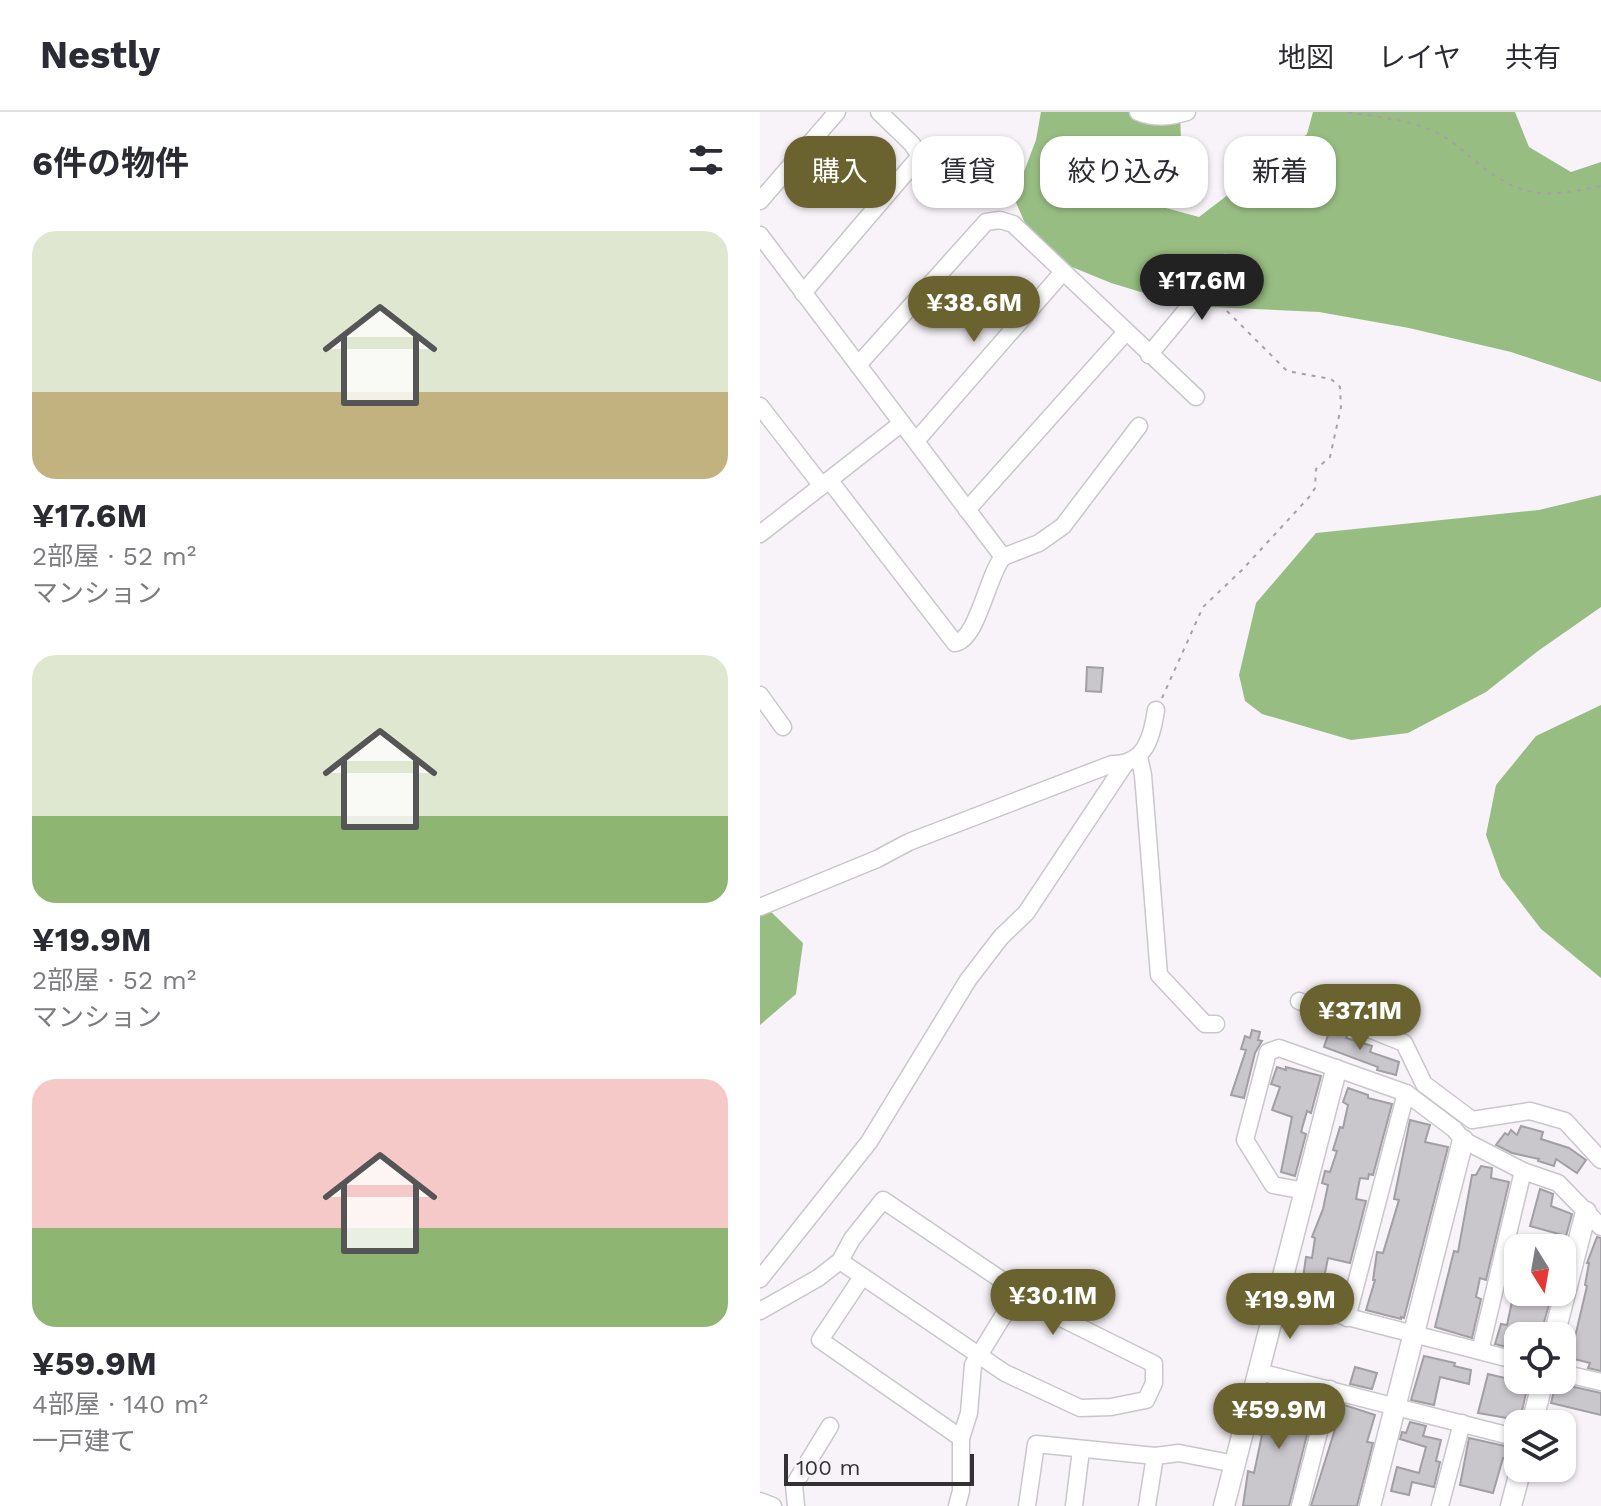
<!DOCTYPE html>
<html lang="ja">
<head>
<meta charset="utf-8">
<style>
  :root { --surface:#fff; --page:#f2f2f3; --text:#2b2b33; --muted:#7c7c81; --line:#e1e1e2; --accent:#6a632f }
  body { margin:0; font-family:"Work Sans","Noto Sans JP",sans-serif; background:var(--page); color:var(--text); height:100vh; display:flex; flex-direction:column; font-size:30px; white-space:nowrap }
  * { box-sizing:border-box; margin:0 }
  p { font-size:26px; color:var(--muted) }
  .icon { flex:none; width:44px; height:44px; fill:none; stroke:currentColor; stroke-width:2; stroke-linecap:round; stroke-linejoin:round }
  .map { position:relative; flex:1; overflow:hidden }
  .panel { display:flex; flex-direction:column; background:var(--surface); width:760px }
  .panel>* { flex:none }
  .banner { position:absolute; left:24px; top:24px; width:696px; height:72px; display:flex; gap:16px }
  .needle { width:52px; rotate:169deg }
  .fabs { position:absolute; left:744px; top:1122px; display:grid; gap:16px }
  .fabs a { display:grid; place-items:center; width:72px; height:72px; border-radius:16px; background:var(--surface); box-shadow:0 2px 6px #0004; font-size:40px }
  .scale { position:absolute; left:24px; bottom:20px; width:190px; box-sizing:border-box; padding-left:8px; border:4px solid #333133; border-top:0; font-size:22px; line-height:28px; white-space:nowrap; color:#333133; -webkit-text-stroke:6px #f7f3f9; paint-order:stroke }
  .price { position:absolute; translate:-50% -68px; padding:0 18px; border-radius:28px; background:var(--accent); color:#fff; font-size:26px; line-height:52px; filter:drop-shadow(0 2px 4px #0008) }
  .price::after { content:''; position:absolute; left:50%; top:48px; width:24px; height:18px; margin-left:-12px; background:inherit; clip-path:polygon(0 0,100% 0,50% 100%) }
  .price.active { background:#222; color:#fff }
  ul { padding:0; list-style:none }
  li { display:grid; align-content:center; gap:16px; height:424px; padding:0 32px }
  li span { display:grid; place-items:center; height:248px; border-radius:24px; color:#555 }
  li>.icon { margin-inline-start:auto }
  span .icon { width:144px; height:144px; fill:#fffc; stroke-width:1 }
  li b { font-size:34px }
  h2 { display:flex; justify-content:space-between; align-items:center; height:96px; padding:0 32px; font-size:34px }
  .pill { padding:0 28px; border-radius:24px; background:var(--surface); box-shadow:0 2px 6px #0004; font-size:28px; line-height:72px }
  .pill.active { background:var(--accent); color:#fff }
  header { display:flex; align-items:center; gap:48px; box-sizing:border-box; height:112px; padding:0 40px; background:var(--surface); border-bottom:2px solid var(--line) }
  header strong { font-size:38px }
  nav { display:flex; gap:44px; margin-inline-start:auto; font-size:28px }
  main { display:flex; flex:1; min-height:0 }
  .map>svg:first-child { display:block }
  .forest { fill:#98bd82 }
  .building { fill:#cac7cc; stroke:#a29fa4; stroke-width:2 }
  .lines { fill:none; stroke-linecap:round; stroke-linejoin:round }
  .minor-casing { stroke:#c9c6cc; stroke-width:19 }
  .tertiary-casing { stroke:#c9c6cc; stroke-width:23 }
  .path { stroke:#a5a2a7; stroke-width:2; stroke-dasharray:4 6; stroke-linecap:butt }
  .minor { stroke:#fff; stroke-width:16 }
  .tertiary { stroke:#fff; stroke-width:20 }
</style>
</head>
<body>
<header>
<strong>Nestly</strong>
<nav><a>地図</a><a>レイヤ</a><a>共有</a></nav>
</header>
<main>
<section class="panel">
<h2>6件の物件<svg class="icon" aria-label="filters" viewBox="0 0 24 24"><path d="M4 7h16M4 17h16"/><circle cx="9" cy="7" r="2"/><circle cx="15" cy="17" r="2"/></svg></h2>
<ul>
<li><span style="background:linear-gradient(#dfe7d0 65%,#c2b280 0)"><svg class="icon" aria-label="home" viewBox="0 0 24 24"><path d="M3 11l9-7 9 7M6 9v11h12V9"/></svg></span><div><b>¥17.6M</b><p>2部屋 · 52 m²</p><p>マンション</p></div></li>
<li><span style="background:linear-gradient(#dfe7d0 65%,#8fb573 0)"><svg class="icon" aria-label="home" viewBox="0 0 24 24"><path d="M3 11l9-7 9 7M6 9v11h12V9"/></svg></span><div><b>¥19.9M</b><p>2部屋 · 52 m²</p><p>マンション</p></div></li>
<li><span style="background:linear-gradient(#f6c9c9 60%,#8fb573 0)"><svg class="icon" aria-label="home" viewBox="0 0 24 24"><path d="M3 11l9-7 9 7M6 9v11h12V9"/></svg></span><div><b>¥59.9M</b><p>4部屋 · 140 m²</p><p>一戸建て</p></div></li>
</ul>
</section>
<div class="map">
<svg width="841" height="1394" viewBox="0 0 841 1394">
  <rect width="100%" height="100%" fill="#f7f3f9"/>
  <g class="forest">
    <path d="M281 0H420L421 29 406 96 439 105 547 22 553 0H755L769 35 811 60 841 50V270L751 240 649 216 559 200 427 194 351 171 278 141 254 86 276 28Z"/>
    <path d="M841 383V495L778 539 726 580 648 621 591 628 502 602 485 589 479 563 496 491 556 421 779 398Z"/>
    <path d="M841 593V866L781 817 741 765 726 723 736 673 776 624Z"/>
    <path d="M0 789 43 831 36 882 0 913Z"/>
  </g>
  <g class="building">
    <path d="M327 555 343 556 341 580 326 579Z"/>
    <path d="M492 918 500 920 498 928 502 929 495 941 484 986 471 983 486 938 481 937 485 924 490 926Z"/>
    <path d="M579 919 588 922 586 926 612 934 610 940 639 950 636 963 617 958 618 955 564 935 569 920 577 923Z"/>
    <path d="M517 955 526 958V955L561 964 551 1001 547 999 541 1020 546 1022 535 1064 521 1060 532 1005 512 998 520 975 511 972Z"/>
    <path d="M588 976 608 983V986L632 992 613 1063 609 1062 608 1067 600 1066 596 1087 606 1089 590 1151 568 1146 563 1171 583 1178 579 1192 535 1180 540 1166H543L546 1145 552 1146 555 1126 552 1125 563 1097 568 1073 562 1071 565 1059 570 1060 577 1039 573 1038 580 1015 583 1016 588 993 583 990Z"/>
    <path d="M650 1008 670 1013 665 1030 688 1035 644 1206 641 1205V1207L606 1198 615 1168H613L617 1140 623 1141 639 1088 634 1087Z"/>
    <path d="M761 1014 783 1020 781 1027 809 1036 826 1048 817 1061 796 1047 794 1054 778 1049 779 1047 752 1041 736 1033 745 1021 748 1023 751 1018 757 1023Z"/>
    <path d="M721 1054 732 1056 731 1066 749 1070 726 1168 720 1166 716 1185 721 1187 712 1226 675 1215 694 1139 698 1140 712 1063H716Z"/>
    <path d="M780 1077 793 1082 791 1094 812 1102 806 1124 770 1114Z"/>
    <path d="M837 1125 841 1126V1259L828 1256 830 1251 806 1245 811 1224 815 1225 827 1174 825 1173 829 1151H827Z"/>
    <path d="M754 1180H770L769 1183 790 1189 781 1221 761 1214 758 1238 735 1232 741 1212 747 1213Z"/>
    <path d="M664 1244 695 1251 694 1254 711 1258 709 1272 680 1265 674 1293 651 1288Z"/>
    <path d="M595 1255 617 1261 612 1277 590 1272Z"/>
    <path d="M728 1262 753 1268H769L759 1312 746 1309 747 1306 718 1301Z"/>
    <path d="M796 1271 841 1281V1303L791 1291Z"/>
    <path d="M512 1280 535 1286 536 1281 556 1287 529 1394H483L488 1359 494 1361 502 1323 497 1322Z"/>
    <path d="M578 1291 615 1303 607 1330 613 1331 597 1394H551L576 1314 572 1313Z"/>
    <path d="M650 1310 666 1314 663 1324 681 1328 676 1349 680 1350 674 1375 652 1370 649 1383 631 1379 637 1355 659 1361 666 1335 640 1327 642 1320 646 1321Z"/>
    <path d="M709 1326 754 1336 751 1348 743 1346 733 1381 700 1373Z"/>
  </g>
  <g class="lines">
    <g class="minor-casing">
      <g id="minor">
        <path d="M378 0C395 7 410 5 427 0"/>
        <path d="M0 89 77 0"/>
        <path d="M0 123 243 445 279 431 303 414 379 314"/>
        <path d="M43 181 160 44 152 32 119 0"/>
        <path d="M389 243 465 151"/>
        <path d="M98 253 226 110 240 108 253 112 436 285"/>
        <path d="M0 294 62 374"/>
        <path d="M156 329 302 161"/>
        <path d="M70 369 195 531C218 527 227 464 243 445"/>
        <path d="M207 398 366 220"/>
        <path d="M0 422 142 311"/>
        <path d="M0 583 23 615"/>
        <path d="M379 645 383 663 399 863 445 912H456"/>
        <path d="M0 795 117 747 149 730 352 652C385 653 392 625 396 598"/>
        <path d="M539 889 644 931 664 972 712 1008 770 999 805 1009 841 1048"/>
        <path d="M545 1079 513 1073 485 1028 508 940 519 936 646 981 694 1017 703 1028 763 1059 798 1071 841 1115"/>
        <path d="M102 1165 60 1228 201 1326"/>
        <path d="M0 1167 109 1030 208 868 241 825 266 801 365 652"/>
        <path d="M518 1187 758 1249"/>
        <path d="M0 1199 58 1166 80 1149 92 1127 123 1088 289 1200 394 1252V1271L386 1288 351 1295 320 1296 245 1261 80 1149"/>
        <path d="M587 1206 646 981"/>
        <path d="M720 1239 763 1059"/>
        <path d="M499 1260 758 1326"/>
        <path d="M802 1261 841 1270"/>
        <path d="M0 1389 13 1394"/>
        <path d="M36 1394 34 1373 70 1314"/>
        <path d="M197 1394 201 1379V1326L209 1301 213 1253 258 1180"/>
        <path d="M267 1394 276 1332 395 1344 419 1341 475 1352"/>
        <path d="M314 1394 321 1338"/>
        <path d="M387 1394 395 1344"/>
        <path d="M540 1394 570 1277"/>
        <path d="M680 1394 702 1311"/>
      </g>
    </g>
    <g class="tertiary-casing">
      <g id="tertiary">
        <path d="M794 1224 826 1100"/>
        <path d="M772 1312 783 1268"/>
        <path d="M464 1394 576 958"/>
        <path d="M610 1394 703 1028"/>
        <path d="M751 1394 761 1356"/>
      </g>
    </g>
    <g class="path">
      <path d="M588 0C616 5 647 7 673 19 690 26 704 40 719 52 764 88 787 85 841 74"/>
      <path d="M402 586 443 495 482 458 551 383 555 376 556 357 570 345 581 295 580 275 571 267 527 259 454 186"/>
    </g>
    <use href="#minor" class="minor"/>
    <use href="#tertiary" class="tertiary"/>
  </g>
</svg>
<div class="fabs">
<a><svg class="needle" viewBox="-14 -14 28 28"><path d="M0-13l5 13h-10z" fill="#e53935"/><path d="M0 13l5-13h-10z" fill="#7c7c81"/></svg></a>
<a><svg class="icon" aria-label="locate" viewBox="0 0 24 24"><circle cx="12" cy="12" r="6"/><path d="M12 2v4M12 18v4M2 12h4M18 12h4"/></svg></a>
<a><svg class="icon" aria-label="layers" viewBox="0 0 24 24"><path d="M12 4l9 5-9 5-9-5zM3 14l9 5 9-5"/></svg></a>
</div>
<div class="scale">100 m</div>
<b class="price active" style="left:442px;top:210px">¥17.6M</b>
<b class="price" style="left:214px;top:232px">¥38.6M</b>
<b class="price" style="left:600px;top:940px">¥37.1M</b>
<b class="price" style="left:293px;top:1225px">¥30.1M</b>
<b class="price" style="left:530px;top:1229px">¥19.9M</b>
<b class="price" style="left:519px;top:1339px">¥59.9M</b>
<div class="banner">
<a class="pill active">購入</a>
<a class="pill">賃貸</a>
<a class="pill">絞り込み</a>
<a class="pill">新着</a>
</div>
</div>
</main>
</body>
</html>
